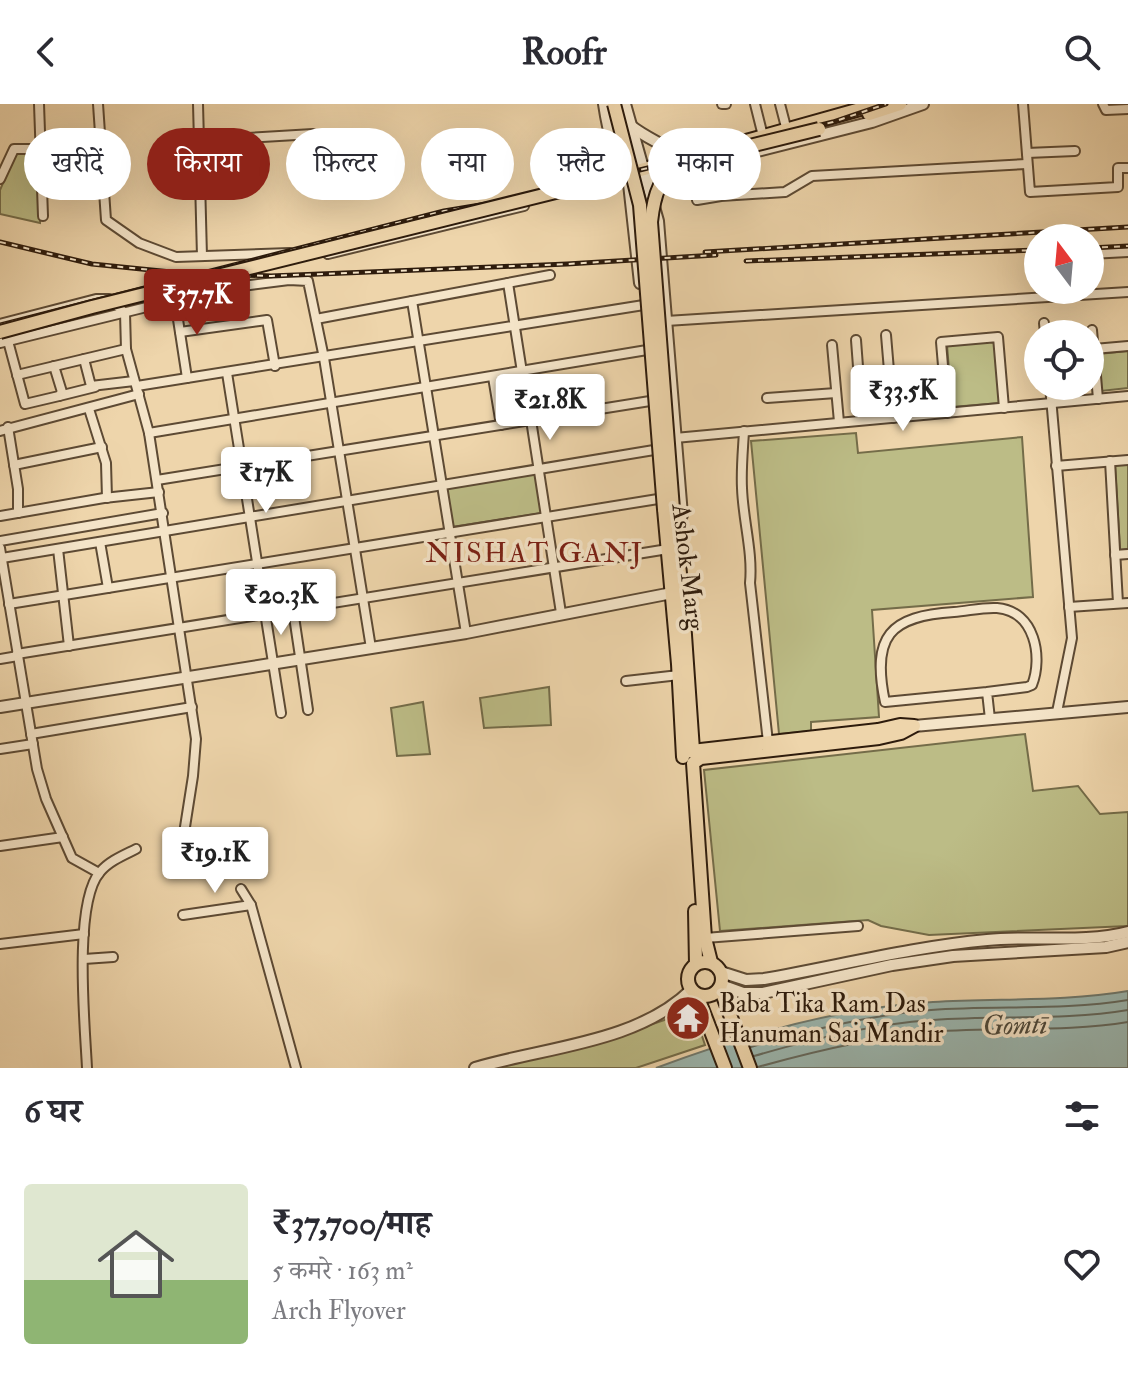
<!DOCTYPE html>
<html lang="hi">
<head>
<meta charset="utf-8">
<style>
  :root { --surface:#fff; --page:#f7f7f7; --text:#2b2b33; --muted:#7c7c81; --accent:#8f2418 }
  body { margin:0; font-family:"IM FELL Double Pica","Noto Serif Devanagari",serif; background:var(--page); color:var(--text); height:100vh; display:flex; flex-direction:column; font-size:30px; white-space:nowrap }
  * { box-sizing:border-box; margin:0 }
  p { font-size:26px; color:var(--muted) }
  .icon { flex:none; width:44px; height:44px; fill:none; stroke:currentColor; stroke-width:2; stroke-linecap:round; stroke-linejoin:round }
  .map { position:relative; height:964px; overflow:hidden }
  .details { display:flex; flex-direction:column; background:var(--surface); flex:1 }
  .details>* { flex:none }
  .top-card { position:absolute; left:24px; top:24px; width:1080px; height:72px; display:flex; gap:16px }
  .needle { width:52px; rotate:344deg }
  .buttons { position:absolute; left:1024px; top:120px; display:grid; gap:16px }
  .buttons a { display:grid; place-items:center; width:80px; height:80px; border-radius:50%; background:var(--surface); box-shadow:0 8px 32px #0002; font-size:40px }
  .price { position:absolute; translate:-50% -68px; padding:0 18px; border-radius:8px; background:#fff; color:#222; font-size:26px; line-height:52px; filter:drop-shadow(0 2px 4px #0008) }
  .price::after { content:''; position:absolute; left:50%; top:48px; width:24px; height:18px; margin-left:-12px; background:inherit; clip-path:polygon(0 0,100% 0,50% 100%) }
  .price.selected { background:var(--accent); color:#fff }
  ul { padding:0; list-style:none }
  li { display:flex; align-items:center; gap:24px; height:200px; padding:0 24px }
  li span { display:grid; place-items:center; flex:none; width:224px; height:160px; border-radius:8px; color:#555 }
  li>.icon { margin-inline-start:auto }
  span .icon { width:96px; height:96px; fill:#fffc; stroke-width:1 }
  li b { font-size:34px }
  h2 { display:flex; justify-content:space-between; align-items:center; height:96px; padding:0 24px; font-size:34px }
  .pill { padding:0 28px; border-radius:36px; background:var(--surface); box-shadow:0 8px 32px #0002; font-size:28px; line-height:72px }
  .pill.selected { background:var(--accent); color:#fff }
  header { display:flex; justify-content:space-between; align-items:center; height:104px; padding:0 24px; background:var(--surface); font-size:36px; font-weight:800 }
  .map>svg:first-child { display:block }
  .green { fill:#bcbc86; stroke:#746c49; stroke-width:2 }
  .water { fill:#9bb7b0; stroke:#6f796e; stroke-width:2 }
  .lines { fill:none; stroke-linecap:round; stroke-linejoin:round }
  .shore { stroke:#64695e; stroke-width:2 }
  .minor-casing { stroke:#5d4a34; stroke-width:12 }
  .tertiary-casing { stroke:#5d4a34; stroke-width:14 }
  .primary-casing { stroke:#2d1b0c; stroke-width:16 }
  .minor { stroke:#f4e4c8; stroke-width:8 }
  .tertiary { stroke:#f4e4c8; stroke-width:10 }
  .primary { stroke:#eed5ab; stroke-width:12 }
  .rail-casing { stroke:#2d1b0c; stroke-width:5 }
  .rail { stroke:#f4e4c8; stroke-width:2; stroke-dasharray:6; stroke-linecap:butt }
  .primary-bridge-casing { stroke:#2d1b0c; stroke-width:16; stroke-linecap:butt }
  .primary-bridge { stroke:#eed5ab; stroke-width:12 }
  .labels { text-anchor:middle; stroke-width:7; stroke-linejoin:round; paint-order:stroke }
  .street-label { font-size:26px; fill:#2d1b0c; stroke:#f4e4c8 }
  .poi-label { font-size:26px; fill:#2d1b0c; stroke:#f4e4c8; text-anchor:start }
  .neighbourhood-label { font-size:28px; letter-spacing:2px; fill:#7a1f14; stroke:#f4e4c8 }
  .water-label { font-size:28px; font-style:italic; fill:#4e4a3d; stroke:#f4e4c8 }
</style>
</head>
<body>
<header><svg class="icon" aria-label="back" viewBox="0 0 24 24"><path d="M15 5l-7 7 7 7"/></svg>Roofr<svg class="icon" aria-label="search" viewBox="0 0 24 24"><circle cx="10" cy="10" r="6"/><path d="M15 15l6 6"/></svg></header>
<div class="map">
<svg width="1128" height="964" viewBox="0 0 1128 964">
  <rect width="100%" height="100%" fill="#eed5ab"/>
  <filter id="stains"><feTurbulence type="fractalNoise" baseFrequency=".0025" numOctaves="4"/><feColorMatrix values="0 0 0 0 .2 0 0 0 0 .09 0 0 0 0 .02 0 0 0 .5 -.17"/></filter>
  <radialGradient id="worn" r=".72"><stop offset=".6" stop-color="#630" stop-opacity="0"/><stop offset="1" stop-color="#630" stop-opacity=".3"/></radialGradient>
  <g class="green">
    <path d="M39 48 40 119 0 110V86L16 49Z"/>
    <path d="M995 237 1000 299 952 303 947 241Z"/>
    <path d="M1128 247V284L1101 287 1098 250Z"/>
    <path d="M856 329 858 349 1022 333 1033 493 872 506 879 613 811 618V627L779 630 751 337Z"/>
    <path d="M1128 360V445L1120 446 1115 361Z"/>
    <path d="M536 369 542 409 452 423 446 384Z"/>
    <path d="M549 583 551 621 484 624 480 594Z"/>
    <path d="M423 598 430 650 397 652 391 604Z"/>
    <path d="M1025 630 1033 687 1078 682 1100 710 1128 708V822L929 831 881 822 868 816 720 827 704 666Z"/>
    <path d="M676 912 681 928 699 923 705 941 636 964H481L638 925Z"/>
  </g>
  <path class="water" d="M1128 887V964H656C741 932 842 903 933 898 998 894 1064 898 1128 887Z"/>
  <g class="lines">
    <g class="shore">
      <path d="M751 943C810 926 870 911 931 906 997 901 1063 907 1128 896"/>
      <path d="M754 952C813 935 872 920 933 916 998 911 1064 917 1128 906"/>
      <path d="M758 963C815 947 873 933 932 928 997 922 1063 929 1128 918"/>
    </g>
    <g class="minor-casing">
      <g id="minor">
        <path d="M39 0 43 112"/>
        <path d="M98 0 106 116 139 139 176 153 290 149"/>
        <path d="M198 0 202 152"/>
        <path d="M722 0H726"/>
        <path d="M755 0 763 32"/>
        <path d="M780 0 787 27"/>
        <path d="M1023 0 1030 88 1118 83V64H1128"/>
        <path d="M1103 0 1106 6 1128 5"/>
        <path d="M198 37 313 30"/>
        <path d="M1027 49 1075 47"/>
        <path d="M0 75 14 45H41"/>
        <path d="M697 96 721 92 785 88 812 72 1027 60"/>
        <path d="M328 150 524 102"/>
        <path d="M1090 150 1128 148"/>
        <path d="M508 179 522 268"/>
        <path d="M175 196 187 274"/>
        <path d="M412 197 466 529"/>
        <path d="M316 215 550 171"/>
        <path d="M666 217 1128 188"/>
        <path d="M1044 219 1045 230"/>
        <path d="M0 220 96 195H109L125 209 126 245 149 329 196 635 193 672 182 742"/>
        <path d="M1092 226 1098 295"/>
        <path d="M180 228 267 216 275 262"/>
        <path d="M886 231 893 314"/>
        <path d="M856 236 862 316"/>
        <path d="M8 237 25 300 59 292 62 288 54 262"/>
        <path d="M0 239 220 185 289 176 308 177 324 254 371 544"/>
        <path d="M832 241 839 318"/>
        <path d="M1094 245 1128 242"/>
        <path d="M84 255 91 282 134 277"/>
        <path d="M227 269 281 609"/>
        <path d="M17 271 126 245"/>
        <path d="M493 273 501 321"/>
        <path d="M137 282 650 200"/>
        <path d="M1050 282 1072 534 1057 608"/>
        <path d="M59 292 95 283"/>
        <path d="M767 294 836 289"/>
        <path d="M89 305 106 359 107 394"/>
        <path d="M947 309 941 238 998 233 1004 304"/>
        <path d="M531 316 561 509"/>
        <path d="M8 323 18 385V409"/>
        <path d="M0 327 139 290"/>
        <path d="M744 327C743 346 741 365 742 384 743 416 753 448 750 479L768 638"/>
        <path d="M149 329 653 245"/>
        <path d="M675 334 1128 292"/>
        <path d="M1110 357 1118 499"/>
        <path d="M14 361 102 343"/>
        <path d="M1056 362 1128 356"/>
        <path d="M157 376 650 297"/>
        <path d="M0 412 104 394 159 388"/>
        <path d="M0 437 163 409"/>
        <path d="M100 438 108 484"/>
        <path d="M0 444 37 665 46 695 72 754 99 769"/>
        <path d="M58 445 69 542"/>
        <path d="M1115 451 1128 450"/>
        <path d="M2 454 654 346"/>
        <path d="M9 500 658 395"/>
        <path d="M1069 503 1128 499"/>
        <path d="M293 506 308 606"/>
        <path d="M17 550 668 445"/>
        <path d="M0 555 18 552"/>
        <path d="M626 577 679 571"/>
        <path d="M987 588 885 598C871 532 890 512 954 508 968 507 983 503 997 504 1035 507 1043 553 1032 581L1027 583 987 588 990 615"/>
        <path d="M31 630 192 603"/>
        <path d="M0 645 33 640"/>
        <path d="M0 742 63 733"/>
        <path d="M241 785 251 801 296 964"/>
        <path d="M183 811 251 801"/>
        <path d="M705 834 858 822"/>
        <path d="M0 840 84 830"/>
        <path d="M84 855 113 853"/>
        <path d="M87 964C85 922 73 799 100 768 109 757 124 751 136 745"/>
      </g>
    </g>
    <g class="tertiary-casing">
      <g id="tertiary">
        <path d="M604 0C608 27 615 56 629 80L640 179"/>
        <path d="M625 0 658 117 682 411 676 426"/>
        <path d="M631 22C649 36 665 40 683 55"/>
        <path d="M643 76 872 18 923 0"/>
        <path d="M0 603 466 529 672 489"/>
        <path d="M914 622 1128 603"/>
        <path d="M721 868 746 876 764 875C838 862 912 843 987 836 1033 831 1083 840 1128 828"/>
        <path d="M721 881 743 889H763L892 861 953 852 1106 843 1128 838"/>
        <path d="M475 964C545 943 637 939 691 886"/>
      </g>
    </g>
    <g class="primary-casing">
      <g id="primary">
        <path d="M869 10 900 0"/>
        <path d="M746 37 878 0"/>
        <path d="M576 83 690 53"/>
        <path d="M664 405 678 560 683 653"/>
        <path d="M673 405 682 488 693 646"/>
        <path d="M683 648 878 626 900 621 914 622 901 629 879 634 701 654 693 659 705 834 711 858"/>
        <path d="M695 807 696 860"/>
        <circle cx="705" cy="875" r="17"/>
        <path d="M720 884 750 964"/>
        <path d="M697 891 725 964"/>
      </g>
    </g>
    <use href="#minor" class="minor"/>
    <use href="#tertiary" class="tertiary"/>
    <use href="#primary" class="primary"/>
    <g class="rail-casing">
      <g id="rail">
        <path d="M0 138 92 160 181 169"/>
        <path d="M1090 144 1128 142"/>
        <path d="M705 148 1128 123"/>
        <path d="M746 157 1038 146"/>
        <path d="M221 170 271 172 567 160 716 151"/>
        <path d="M0 221 444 107 535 92 833 18 886 0"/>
      </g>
    </g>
    <use href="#rail" class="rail"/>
    <g class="primary-bridge-casing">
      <g id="primary-bridge">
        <path d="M614 0 640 101 664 405"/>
        <path d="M0 228 92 203 576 83"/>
        <path d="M673 405 651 118C654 91 659 71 685 58L819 25"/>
      </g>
    </g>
    <use href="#primary-bridge" class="primary-bridge"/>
  </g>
  <defs>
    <g id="temple-disc" transform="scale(2.3)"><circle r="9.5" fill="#8f2418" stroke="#f4e4c8"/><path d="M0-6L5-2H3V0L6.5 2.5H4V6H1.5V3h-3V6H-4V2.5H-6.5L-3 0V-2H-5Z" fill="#fff"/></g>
  </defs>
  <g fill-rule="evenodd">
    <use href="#temple-disc" x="688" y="914"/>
  </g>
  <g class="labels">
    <g class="street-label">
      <text transform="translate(689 463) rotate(83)" y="9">Ashok Marg</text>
    </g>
    <g class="poi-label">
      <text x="719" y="908">Baba Tika Ram Das<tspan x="719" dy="30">Hanuman Sai Mandir</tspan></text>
    </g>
    <g class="neighbourhood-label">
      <text x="535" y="458">NISHAT GANJ</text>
    </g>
    <g class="water-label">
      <text transform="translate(1015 920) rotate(-2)" y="10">Gomtī</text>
    </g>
  </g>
  <rect width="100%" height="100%" filter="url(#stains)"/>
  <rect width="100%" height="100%" fill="url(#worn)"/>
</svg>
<div class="buttons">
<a><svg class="needle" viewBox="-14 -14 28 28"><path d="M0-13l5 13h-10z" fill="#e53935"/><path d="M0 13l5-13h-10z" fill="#7c7c81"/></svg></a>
<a><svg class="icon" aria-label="locate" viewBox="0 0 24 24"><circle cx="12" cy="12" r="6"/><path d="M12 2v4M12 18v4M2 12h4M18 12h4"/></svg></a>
</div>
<b class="price selected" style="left:197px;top:233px">₹37.7K</b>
<b class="price" style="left:903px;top:329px">₹33.5K</b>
<b class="price" style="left:550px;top:338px">₹21.8K</b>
<b class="price" style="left:266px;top:411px">₹17K</b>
<b class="price" style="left:281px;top:533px">₹20.3K</b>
<b class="price" style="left:215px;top:791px">₹19.1K</b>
<div class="top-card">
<a class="pill">खरीदें</a>
<a class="pill selected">किराया</a>
<a class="pill">फ़िल्टर</a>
<a class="pill">नया</a>
<a class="pill">फ़्लैट</a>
<a class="pill">मकान</a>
</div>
</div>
<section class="details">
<h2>6 घर<svg class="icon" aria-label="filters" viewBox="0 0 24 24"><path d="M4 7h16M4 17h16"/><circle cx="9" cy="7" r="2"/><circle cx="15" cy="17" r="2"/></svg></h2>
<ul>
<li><span style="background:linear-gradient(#dfe7d0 60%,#8fb573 0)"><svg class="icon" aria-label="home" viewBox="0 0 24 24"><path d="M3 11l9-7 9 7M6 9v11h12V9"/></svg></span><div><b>₹37,700/माह</b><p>5 कमरे · 163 m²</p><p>Arch Flyover</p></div><svg class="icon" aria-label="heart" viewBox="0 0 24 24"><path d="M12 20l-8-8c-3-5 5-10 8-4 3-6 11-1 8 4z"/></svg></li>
</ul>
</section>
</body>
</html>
